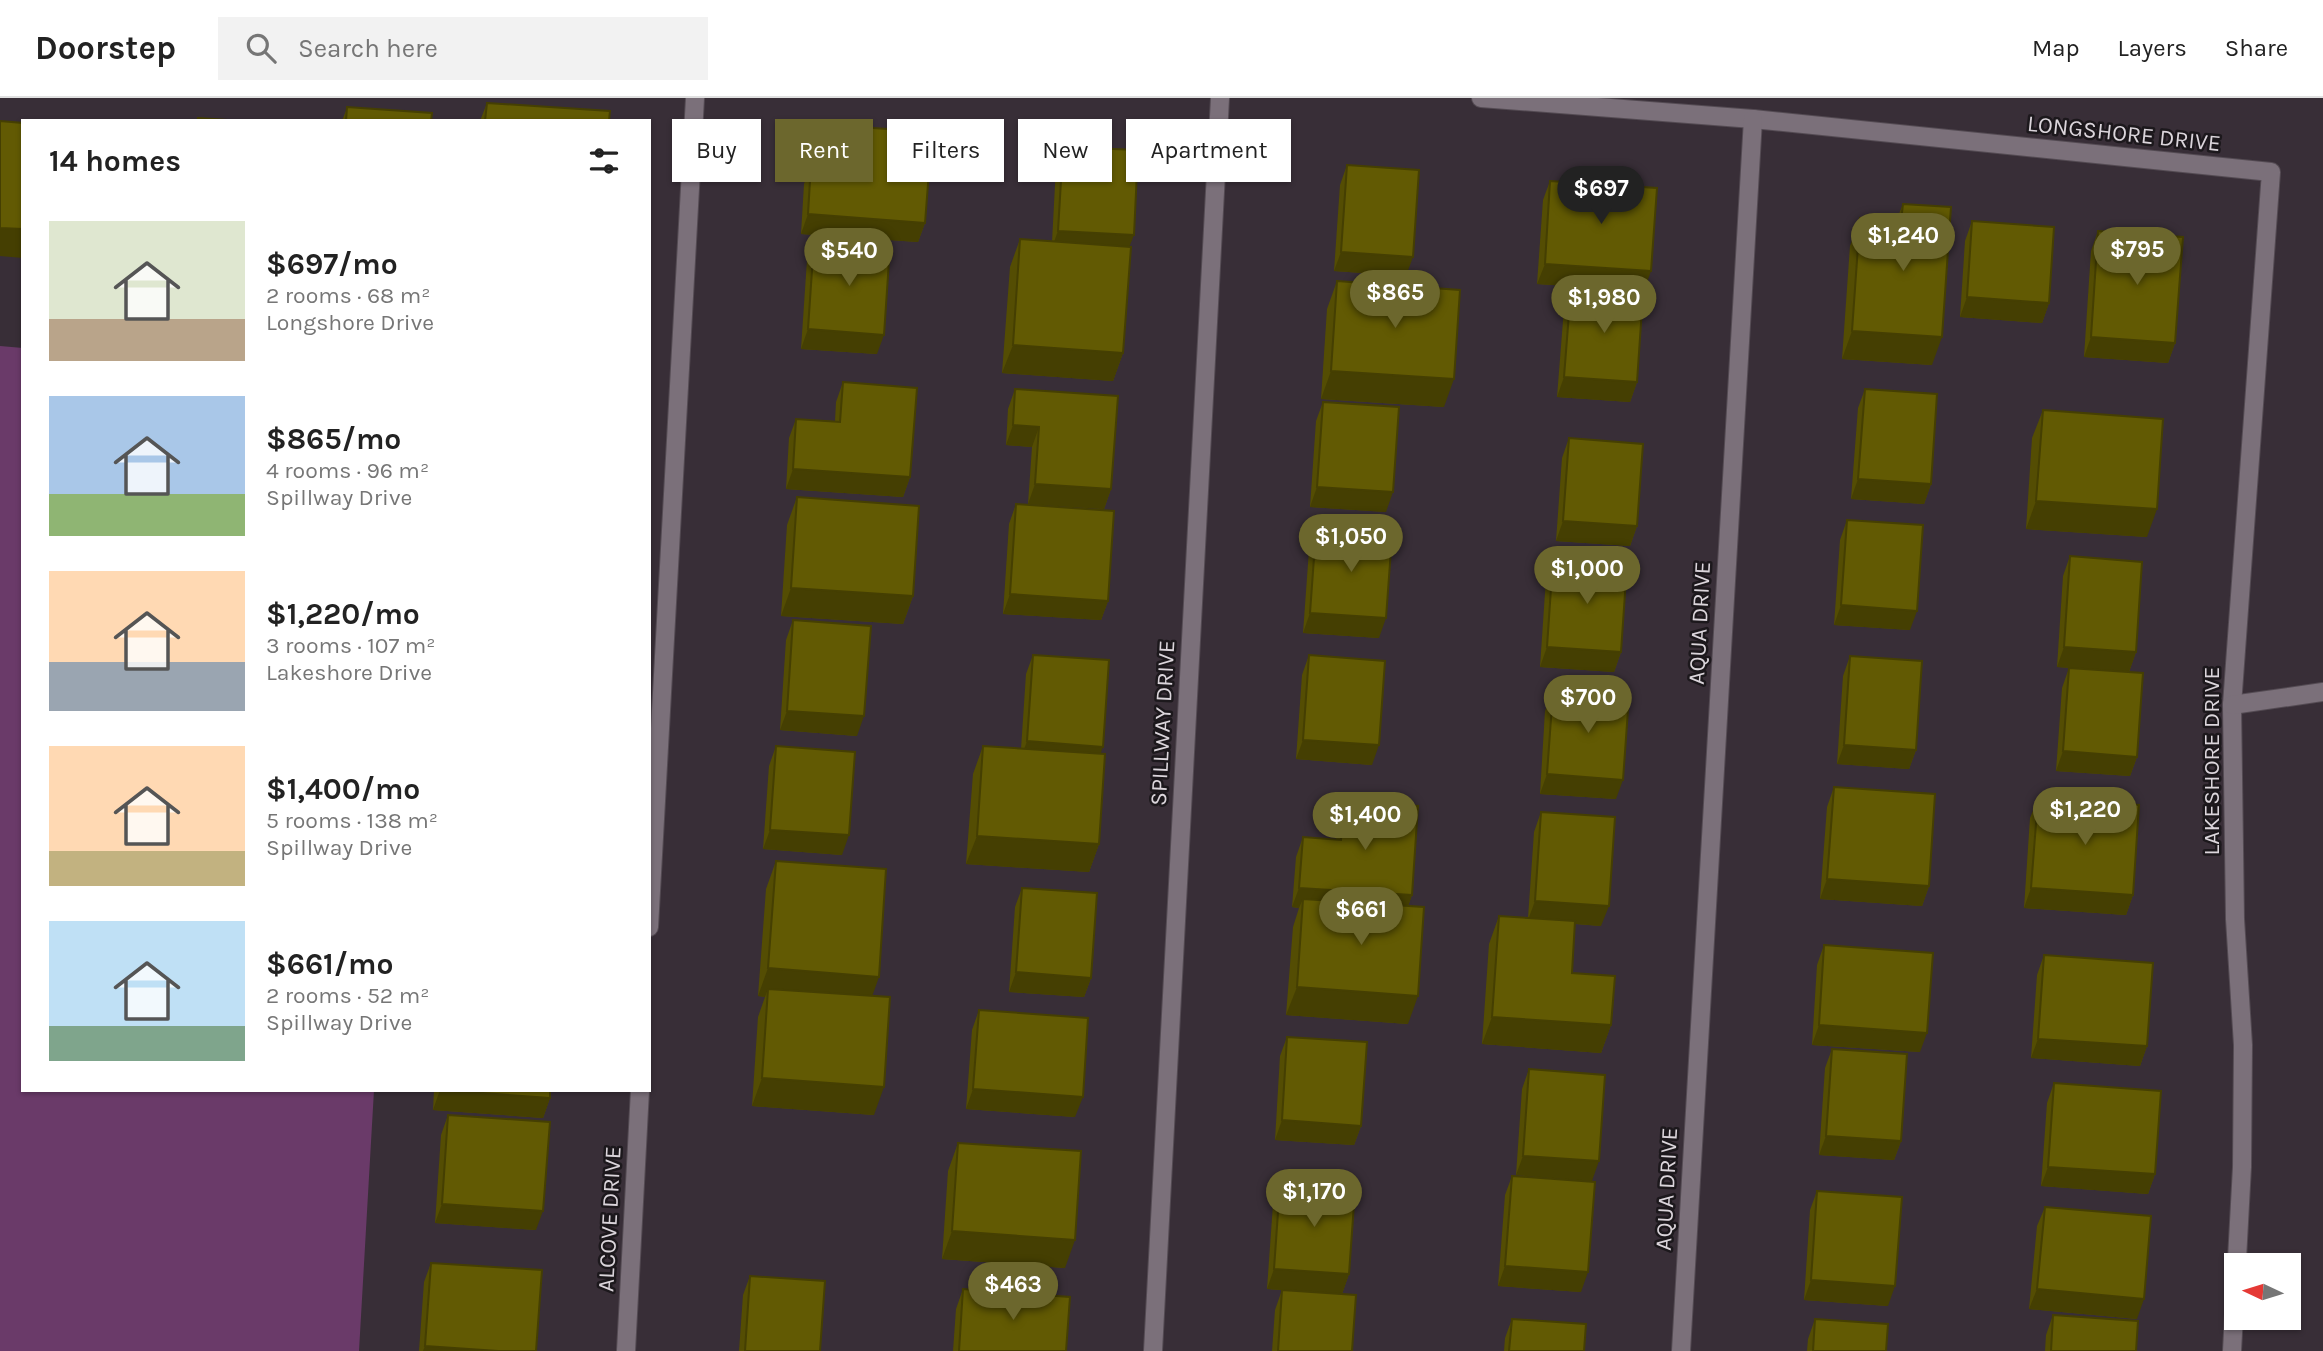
<!DOCTYPE html>
<html lang="en">
<head>
<meta charset="utf-8">
<style>
  :root { --surface:#fff; --page:#f2f2f2; --text:#222; --muted:#767676; --line:#e0e0e0; --accent:#6c672d }
  body { margin:0; font-family:Karla,sans-serif; background:var(--page); color:var(--text); height:100vh; display:flex; flex-direction:column; font-size:26px; white-space:nowrap }
  * { box-sizing:border-box; margin:0 }
  p { font-size:23px; color:var(--muted) }
  .icon { flex:none; width:38px; height:38px; fill:none; stroke:currentColor; stroke-width:2; stroke-linecap:round; stroke-linejoin:round }
  .map { position:relative; flex:1; overflow:hidden }
  .drawer { position:absolute; left:21px; top:21px; width:630px; height:973px; display:flex; flex-direction:column; background:var(--surface); border-radius:0px; box-shadow:0 2px 5px #0004 }
  .drawer>* { flex:none }
  .banner { position:absolute; left:672px; top:21px; width:665px; height:63px; display:flex; gap:14px }
  .needle { width:46px; rotate:274deg }
  .controls { position:absolute; left:2224px; top:1155px; display:grid; gap:14px }
  .controls a { display:grid; place-items:center; width:77px; height:77px; border-radius:0px; background:var(--surface); box-shadow:0 2px 5px #0004; font-size:35px }
  .price { position:absolute; translate:-50% -60px; padding:0 16px; border-radius:24px; background:var(--accent); color:#fff; font-size:23px; line-height:46px; filter:drop-shadow(0 2px 4px #0008) }
  .price::after { content:''; position:absolute; left:50%; top:42px; width:21px; height:16px; margin-left:-10px; background:inherit; clip-path:polygon(0 0,100% 0,50% 100%) }
  .price.selected { background:#222; color:#fff }
  ul { padding:0; list-style:none }
  li { display:flex; align-items:center; gap:21px; height:175px; padding:0 28px }
  li span { display:grid; place-items:center; flex:none; width:196px; height:140px; border-radius:0px; color:#555 }
  li>.icon { margin-inline-start:auto }
  span .icon { width:84px; height:84px; fill:#fffc; stroke-width:1 }
  li b { font-size:30px }
  h2 { display:flex; justify-content:space-between; align-items:center; height:84px; padding:0 28px; font-size:30px }
  .pill { padding:0 24px; border-radius:0px; background:var(--surface); box-shadow:0 2px 5px #0004; font-size:24px; line-height:63px }
  .pill.selected { background:var(--accent); color:#fff }
  header { display:flex; align-items:center; gap:42px; box-sizing:border-box; height:98px; padding:0 35px; background:var(--surface); border-bottom:2px solid var(--line) }
  header strong { font-size:33px }
  nav { display:flex; gap:38px; margin-inline-start:auto; font-size:24px }
  .search { width:490px; height:63px; background:var(--page); display:flex; align-items:center; gap:18px; box-sizing:border-box; padding:0 24px; border-radius:0px; color:var(--muted); font-size:26px }
  .map>svg:first-child { display:block }
  .green { fill:#6a3a69 }
  .lines { fill:none; stroke-linecap:round; stroke-linejoin:round }
  .minor-casing { stroke:#544b53; stroke-width:20 }
  .minor { stroke:#7b707a; stroke-width:18 }
  .wall { fill:#544d03 }
  .shaded-wall { fill:#453f02 }
  .building { fill:#625a03; stroke:#453f02; stroke-width:2 }
  .labels { text-anchor:middle; stroke-width:5; stroke-linejoin:round; paint-order:stroke }
  .street-label { font-size:23px; fill:#dbd5db; stroke:#1c181c }
</style>
</head>
<body>
<header>
<strong>Doorstep</strong>
<div class="search"><svg class="icon" aria-label="search" viewBox="0 0 24 24"><circle cx="10" cy="10" r="6"/><path d="M15 15l6 6"/></svg>Search here</div>
<nav><a>Map</a><a>Layers</a><a>Share</a></nav>
</header>
<div class="map">
<svg width="2323" height="1253" viewBox="0 0 2323 1253">
  <rect width="100%" height="100%" fill="#382e37"/>
  <path class="green" d="M0 248 23 250V992H374L359 1253H0Z"/>
  <g class="lines">
    <g class="minor-casing">
      <g id="minor">
        <path d="M1481 0 1753 21 2271 74 2232 607 2235 821 2243 947 2242 1069 2232 1253"/>
        <path d="M2232 607 2323 594"/>
        <path d="M649 829 695 0"/>
        <path d="M626 1253 640 992"/>
        <path d="M1153 1253 1220 0"/>
        <path d="M1681 1253 1753 21"/>
      </g>
    </g>
    <use href="#minor" class="minor"/>
  </g>
  <g class="wall">
    <path d="M487 5 609 23H480Z"/>
    <path d="M347 10 431 23H342Z"/>
    <path d="M858 29 925 125 918 144 801 136 804 86 811 66 849 69 851 49Z"/>
    <path d="M1063 49 1129 149 1123 255 1113 283 1002 275 1010 169 1020 141 1052 144 1056 68Z"/>
    <path d="M1347 67 1406 178 1334 173 1340 87Z"/>
    <path d="M1550 83 1644 193 1537 186 1543 102Z"/>
    <path d="M1903 106 1932 267 1842 261 1850 148 1860 120 1896 123Z"/>
    <path d="M1972 123 2049 205 2042 225 1960 219 1965 143Z"/>
    <path d="M2098 133 2175 245 2168 265 2084 259 2091 153Z"/>
    <path d="M814 143 877 256 801 251 807 162Z"/>
    <path d="M1337 183 1444 309 1321 301 1327 211Z"/>
    <path d="M1571 190 1637 284 1630 304 1557 299 1564 210Z"/>
    <path d="M843 284 910 379 903 399 786 391 789 340 796 321 835 323 836 304Z"/>
    <path d="M1015 291 1111 391 1104 411 1028 406 1032 349 1006 347 1008 311Z"/>
    <path d="M1865 291 1931 386 1924 406 1851 401 1858 310Z"/>
    <path d="M1323 304 1386 414 1310 409 1316 323Z"/>
    <path d="M2043 312 2147 439 2026 431 2032 340Z"/>
    <path d="M1569 340 1637 428 1630 448 1556 443 1562 360Z"/>
    <path d="M797 399 913 498 903 526 781 518 787 427Z"/>
    <path d="M1016 406 1108 503 1101 522 1003 516 1009 426Z"/>
    <path d="M1847 422 1910 532 1834 527 1840 442Z"/>
    <path d="M1316 432 1379 540 1303 535 1309 452Z"/>
    <path d="M2070 458 2136 554 2129 574 2057 569 2063 478Z"/>
    <path d="M1553 461 1621 554 1614 574 1540 569 1546 480Z"/>
    <path d="M793 522 857 638 780 632 786 542Z"/>
    <path d="M1033 557 1100 656 1099 746 1089 774 966 766 973 676 983 648 1021 651 1026 576Z"/>
    <path d="M1309 557 1372 667 1296 661 1302 577Z"/>
    <path d="M1850 558 1916 652 1909 671 1837 666 1843 578Z"/>
    <path d="M2069 570 2137 659 2130 678 2056 673 2062 590Z"/>
    <path d="M1553 593 1616 701 1540 696 1545 613Z"/>
    <path d="M776 648 842 757 763 751 769 668Z"/>
    <path d="M1834 689 1929 788 1922 808 1820 801 1827 709Z"/>
    <path d="M2038 700 2133 797 2126 817 2024 810 2030 720Z"/>
    <path d="M1344 703 1412 797 1408 808V926L1286 917 1293 829 1299 810 1292 809 1296 759 1303 739 1336 742 1337 722Z"/>
    <path d="M1541 714 1601 828 1575 826 1572 875 1611 927 1601 955 1482 946 1489 846 1499 818 1528 820 1534 734Z"/>
    <path d="M776 763 872 898 874 1017 752 1008 758 919 765 899 758 898 766 791Z"/>
    <path d="M1022 790 1091 880 1084 899 1009 894 1015 809Z"/>
    <path d="M1824 847 1920 954 1812 947 1817 867Z"/>
    <path d="M2044 857 2147 948 2140 968 2031 960 2037 877Z"/>
    <path d="M979 912 1075 1019 966 1011 972 932Z"/>
    <path d="M1287 939 1361 1028 1354 1047 1275 1042 1280 958Z"/>
    <path d="M1832 951 1901 1043 1894 1062 1819 1057 1825 970Z"/>
    <path d="M1529 971 1592 1083 1516 1077 1522 991Z"/>
    <path d="M2054 985 2155 1076 2148 1096 2041 1088 2047 1005Z"/>
    <path d="M434 992H550V1000L543 1020 433 1012Z"/>
    <path d="M448 1017 536 1132 435 1125 441 1037Z"/>
    <path d="M958 1045 1065 1170 942 1161 948 1073Z"/>
    <path d="M1512 1078 1581 1194 1498 1188 1505 1097Z"/>
    <path d="M1280 1086 1349 1176 1342 1196 1267 1191 1273 1106Z"/>
    <path d="M1817 1093 1888 1208 1804 1202 1810 1112Z"/>
    <path d="M2045 1109 2137 1221 2029 1211 2037 1128Z"/>
    <path d="M431 1165 536 1253H419L424 1184Z"/>
    <path d="M750 1178 820 1253H739L743 1197Z"/>
    <path d="M963 1191 1066 1253H953L956 1211Z"/>
    <path d="M1282 1192 1352 1253H1272L1275 1212Z"/>
    <path d="M2053 1217 2136 1253H2045L2046 1237Z"/>
    <path d="M1512 1221 1584 1253H1504L1505 1240Z"/>
    <path d="M1815 1221 1886 1253H1807L1808 1241Z"/>
  </g>
  <g class="shaded-wall">
    <path d="M808 116 925 125 918 144 801 136Z"/>
    <path d="M0 130 23 131V160L0 158Z"/>
    <path d="M1058 133 1134 137 1126 157 1051 152Z"/>
    <path d="M1341 154 1413 159 1406 178 1334 173Z"/>
    <path d="M1545 166 1651 173 1644 193 1537 186Z"/>
    <path d="M1967 199 2049 205 2042 225 1960 219Z"/>
    <path d="M808 231 884 237 877 256 801 251Z"/>
    <path d="M1852 233 1942 239 1932 267 1842 261Z"/>
    <path d="M2091 239 2175 245 2168 265 2084 259Z"/>
    <path d="M1013 247 1123 255 1113 283 1002 275Z"/>
    <path d="M1331 273 1454 281 1444 309 1321 301Z"/>
    <path d="M1564 279 1637 284 1630 304 1557 299Z"/>
    <path d="M1013 327 1039 329 1032 349 1006 347Z"/>
    <path d="M793 371 910 379 903 399 786 391Z"/>
    <path d="M1858 381 1931 386 1924 406 1851 401Z"/>
    <path d="M1035 386 1111 391 1104 411 1028 406Z"/>
    <path d="M1317 389 1393 394 1386 414 1310 409Z"/>
    <path d="M2036 403 2157 411 2147 439 2026 431Z"/>
    <path d="M1563 423 1637 428 1630 448 1556 443Z"/>
    <path d="M791 490 913 498 903 526 781 518Z"/>
    <path d="M1010 496 1108 503 1101 522 1003 516Z"/>
    <path d="M1841 507 1917 513 1910 532 1834 527Z"/>
    <path d="M1310 515 1386 520 1379 540 1303 535Z"/>
    <path d="M1547 549 1621 554 1614 574 1540 569Z"/>
    <path d="M2064 549 2136 554 2129 574 2057 569Z"/>
    <path d="M787 613 864 618 857 638 780 632Z"/>
    <path d="M1303 642 1379 647 1372 667 1296 661Z"/>
    <path d="M1027 643 1103 649 1096 668 1020 663Z"/>
    <path d="M1844 647 1916 652 1909 671 1837 666Z"/>
    <path d="M2063 653 2137 659 2130 678 2056 673Z"/>
    <path d="M1547 676 1623 682 1616 701 1540 696Z"/>
    <path d="M770 732 849 737 842 757 763 751Z"/>
    <path d="M977 738 1099 746 1089 774 966 766Z"/>
    <path d="M1827 781 1929 788 1922 808 1820 801Z"/>
    <path d="M1299 790 1412 797 1405 817 1303 801 1299 810 1292 809Z"/>
    <path d="M2031 790 2133 797 2126 817 2024 810Z"/>
    <path d="M1535 803 1609 808 1601 828 1528 822Z"/>
    <path d="M768 870 879 879 869 907 768 891 765 899 758 898Z"/>
    <path d="M1016 874 1091 880 1084 899 1009 894Z"/>
    <path d="M1297 889 1418 898 1408 926 1286 917Z"/>
    <path d="M1492 919 1611 927 1601 955 1482 946Z"/>
    <path d="M1819 927 1927 935 1920 954 1812 947Z"/>
    <path d="M2038 941 2147 948 2140 968 2031 960Z"/>
    <path d="M762 980 884 989 874 1017 752 1008Z"/>
    <path d="M973 991 1083 999 1075 1019 966 1011Z"/>
    <path d="M440 992 550 1000 543 1020 433 1012Z"/>
    <path d="M1282 1022 1361 1028 1354 1047 1275 1042Z"/>
    <path d="M1826 1038 1901 1043 1894 1062 1819 1057Z"/>
    <path d="M1523 1058 1599 1063 1592 1083 1516 1077Z"/>
    <path d="M2048 1069 2155 1076 2148 1096 2041 1088Z"/>
    <path d="M442 1106 543 1113 536 1132 435 1125Z"/>
    <path d="M952 1133 1075 1142 1065 1170 942 1161Z"/>
    <path d="M1505 1168 1588 1174 1581 1194 1498 1188Z"/>
    <path d="M1274 1171 1349 1176 1342 1196 1267 1191Z"/>
    <path d="M1811 1182 1895 1188 1888 1208 1804 1202Z"/>
    <path d="M2037 1191 2144 1201 2137 1221 2029 1211Z"/>
    <path d="M425 1248 498 1253H423Z"/>
  </g>
  <g class="building">
    <path d="M487 5 610 13 609 23H485Z"/>
    <path d="M347 9 432 15 431 23H346Z"/>
    <path d="M198 20 242 23H197Z"/>
    <path d="M0 23 23 25V131L0 130Z"/>
    <path d="M858 29 932 34 925 125 808 116 811 66 855 69Z"/>
    <path d="M1063 49 1138 52 1134 137 1058 133Z"/>
    <path d="M1347 67 1419 72 1413 159 1341 154Z"/>
    <path d="M1550 83 1657 90 1651 173 1545 166Z"/>
    <path d="M1903 106 1951 109 1942 239 1852 233 1860 120 1901 123Z"/>
    <path d="M1972 123 2054 129 2049 205 1967 199Z"/>
    <path d="M2098 133 2183 139 2175 245 2091 239Z"/>
    <path d="M1020 141 1131 149 1123 255 1013 247Z"/>
    <path d="M814 143 890 148 884 237 808 231Z"/>
    <path d="M1337 183 1460 192 1454 281 1331 273Z"/>
    <path d="M1571 190 1643 196 1637 284 1564 279Z"/>
    <path d="M843 284 917 290 910 379 793 371 796 321 840 324Z"/>
    <path d="M1015 291 1118 298 1111 391 1035 386 1039 329 1013 327Z"/>
    <path d="M1865 291 1937 296 1931 386 1858 381Z"/>
    <path d="M1323 304 1399 309 1393 394 1317 389Z"/>
    <path d="M2043 312 2163 321 2157 411 2036 403Z"/>
    <path d="M1569 340 1643 346 1637 428 1563 423Z"/>
    <path d="M797 399 919 408 913 498 791 490Z"/>
    <path d="M1016 406 1114 413 1108 503 1010 496Z"/>
    <path d="M1847 422 1923 427 1917 513 1841 507Z"/>
    <path d="M1316 432 1392 438 1386 520 1310 515Z"/>
    <path d="M2070 458 2142 464 2136 554 2064 549Z"/>
    <path d="M1553 461 1627 466 1621 554 1547 549Z"/>
    <path d="M793 522 871 528 864 618 787 613Z"/>
    <path d="M1033 557 1109 562 1103 649 1027 643Z"/>
    <path d="M1309 557 1385 563 1379 647 1303 642Z"/>
    <path d="M1850 558 1922 563 1916 652 1844 647Z"/>
    <path d="M2069 570 2143 575 2137 659 2063 653Z"/>
    <path d="M1553 593 1629 598 1623 682 1547 676Z"/>
    <path d="M776 648 855 654 849 737 770 732Z"/>
    <path d="M983 648 1105 656 1099 746 977 738Z"/>
    <path d="M1834 689 1935 696 1929 788 1827 781Z"/>
    <path d="M2038 700 2139 707 2133 797 2031 790Z"/>
    <path d="M1344 703 1418 708 1412 797 1299 790 1303 739 1341 742Z"/>
    <path d="M1541 714 1615 719 1609 808 1535 803Z"/>
    <path d="M776 763 886 771 879 879 768 870Z"/>
    <path d="M1022 790 1097 795 1091 880 1016 874Z"/>
    <path d="M1303 801 1424 809 1418 898 1297 889Z"/>
    <path d="M1499 818 1575 823 1572 875 1615 878 1611 927 1492 919Z"/>
    <path d="M1824 847 1933 855 1927 935 1819 927Z"/>
    <path d="M2044 857 2153 865 2147 948 2038 941Z"/>
    <path d="M768 891 890 899 884 989 762 980Z"/>
    <path d="M979 912 1088 920 1083 999 973 991Z"/>
    <path d="M1287 939 1367 944 1361 1028 1282 1022Z"/>
    <path d="M1832 951 1907 956 1901 1043 1826 1038Z"/>
    <path d="M1529 971 1605 977 1599 1063 1523 1058Z"/>
    <path d="M2054 985 2161 993 2155 1076 2048 1069Z"/>
    <path d="M440 992H550V1000Z"/>
    <path d="M448 1017 550 1024 543 1113 442 1106Z"/>
    <path d="M958 1045 1081 1053 1075 1142 952 1133Z"/>
    <path d="M1512 1078 1595 1084 1588 1174 1505 1168Z"/>
    <path d="M1280 1086 1355 1092 1349 1176 1274 1171Z"/>
    <path d="M1817 1093 1902 1099 1895 1188 1811 1182Z"/>
    <path d="M2045 1109 2151 1118 2144 1201 2037 1191Z"/>
    <path d="M431 1165 542 1172 536 1253H498L425 1248Z"/>
    <path d="M750 1178 825 1183 820 1253H745Z"/>
    <path d="M963 1191 1070 1199 1066 1253H959Z"/>
    <path d="M1282 1192 1356 1197 1352 1253H1278Z"/>
    <path d="M2053 1217 2138 1223 2136 1253H2051Z"/>
    <path d="M1512 1221 1586 1226 1584 1253H1509Z"/>
    <path d="M1815 1221 1888 1226 1886 1253H1813Z"/>
  </g>
  <g class="labels">
    <g class="street-label">
      <text transform="translate(2124 35) rotate(6)" y="8">LONGSHORE DRIVE</text>
      <text transform="translate(1699 525) rotate(-87)" y="8">AQUA DRIVE</text>
      <text transform="translate(1162 625) rotate(-87)" y="8">SPILLWAY DRIVE</text>
      <text transform="translate(2211 663) rotate(-90)" y="8">LAKESHORE DRIVE</text>
      <text transform="translate(1666 1091) rotate(-87)" y="8">AQUA DRIVE</text>
      <text transform="translate(609 1121) rotate(-87)" y="8">ALCOVE DRIVE</text>
    </g>
  </g>
</svg>
<div class="controls">
<a><svg class="needle" viewBox="-14 -14 28 28"><path d="M0-13l5 13h-10z" fill="#e53935"/><path d="M0 13l5-13h-10z" fill="#767676"/></svg></a>
</div>
<b class="price selected" style="left:1601px;top:128px">$697</b>
<b class="price" style="left:1903px;top:175px">$1,240</b>
<b class="price" style="left:2137px;top:189px">$795</b>
<b class="price" style="left:849px;top:190px">$540</b>
<b class="price" style="left:1395px;top:232px">$865</b>
<b class="price" style="left:1604px;top:237px">$1,980</b>
<b class="price" style="left:1351px;top:476px">$1,050</b>
<b class="price" style="left:1587px;top:508px">$1,000</b>
<b class="price" style="left:1588px;top:637px">$700</b>
<b class="price" style="left:2085px;top:749px">$1,220</b>
<b class="price" style="left:1365px;top:754px">$1,400</b>
<b class="price" style="left:1361px;top:849px">$661</b>
<b class="price" style="left:1314px;top:1131px">$1,170</b>
<b class="price" style="left:1013px;top:1224px">$463</b>
<div class="banner">
<a class="pill">Buy</a>
<a class="pill selected">Rent</a>
<a class="pill">Filters</a>
<a class="pill">New</a>
<a class="pill">Apartment</a>
</div>
<section class="drawer">
<h2>14 homes<svg class="icon" aria-label="filters" viewBox="0 0 24 24"><path d="M4 7h16M4 17h16"/><circle cx="9" cy="7" r="2"/><circle cx="15" cy="17" r="2"/></svg></h2>
<ul>
<li><span style="background:linear-gradient(#dfe7d0 70%,#b9a48a 0)"><svg class="icon" aria-label="home" viewBox="0 0 24 24"><path d="M3 11l9-7 9 7M6 9v11h12V9"/></svg></span><div><b>$697/mo</b><p>2 rooms · 68 m²</p><p>Longshore Drive</p></div></li>
<li><span style="background:linear-gradient(#a9c7e8 70%,#8fb573 0)"><svg class="icon" aria-label="home" viewBox="0 0 24 24"><path d="M3 11l9-7 9 7M6 9v11h12V9"/></svg></span><div><b>$865/mo</b><p>4 rooms · 96 m²</p><p>Spillway Drive</p></div></li>
<li><span style="background:linear-gradient(#ffd9b3 65%,#9aa5b1 0)"><svg class="icon" aria-label="home" viewBox="0 0 24 24"><path d="M3 11l9-7 9 7M6 9v11h12V9"/></svg></span><div><b>$1,220/mo</b><p>3 rooms · 107 m²</p><p>Lakeshore Drive</p></div></li>
<li><span style="background:linear-gradient(#ffd9b3 75%,#c2b280 0)"><svg class="icon" aria-label="home" viewBox="0 0 24 24"><path d="M3 11l9-7 9 7M6 9v11h12V9"/></svg></span><div><b>$1,400/mo</b><p>5 rooms · 138 m²</p><p>Spillway Drive</p></div></li>
<li><span style="background:linear-gradient(#bfe0f5 75%,#7fa58c 0)"><svg class="icon" aria-label="home" viewBox="0 0 24 24"><path d="M3 11l9-7 9 7M6 9v11h12V9"/></svg></span><div><b>$661/mo</b><p>2 rooms · 52 m²</p><p>Spillway Drive</p></div></li>
</ul>
</section>
</div>
</body>
</html>
